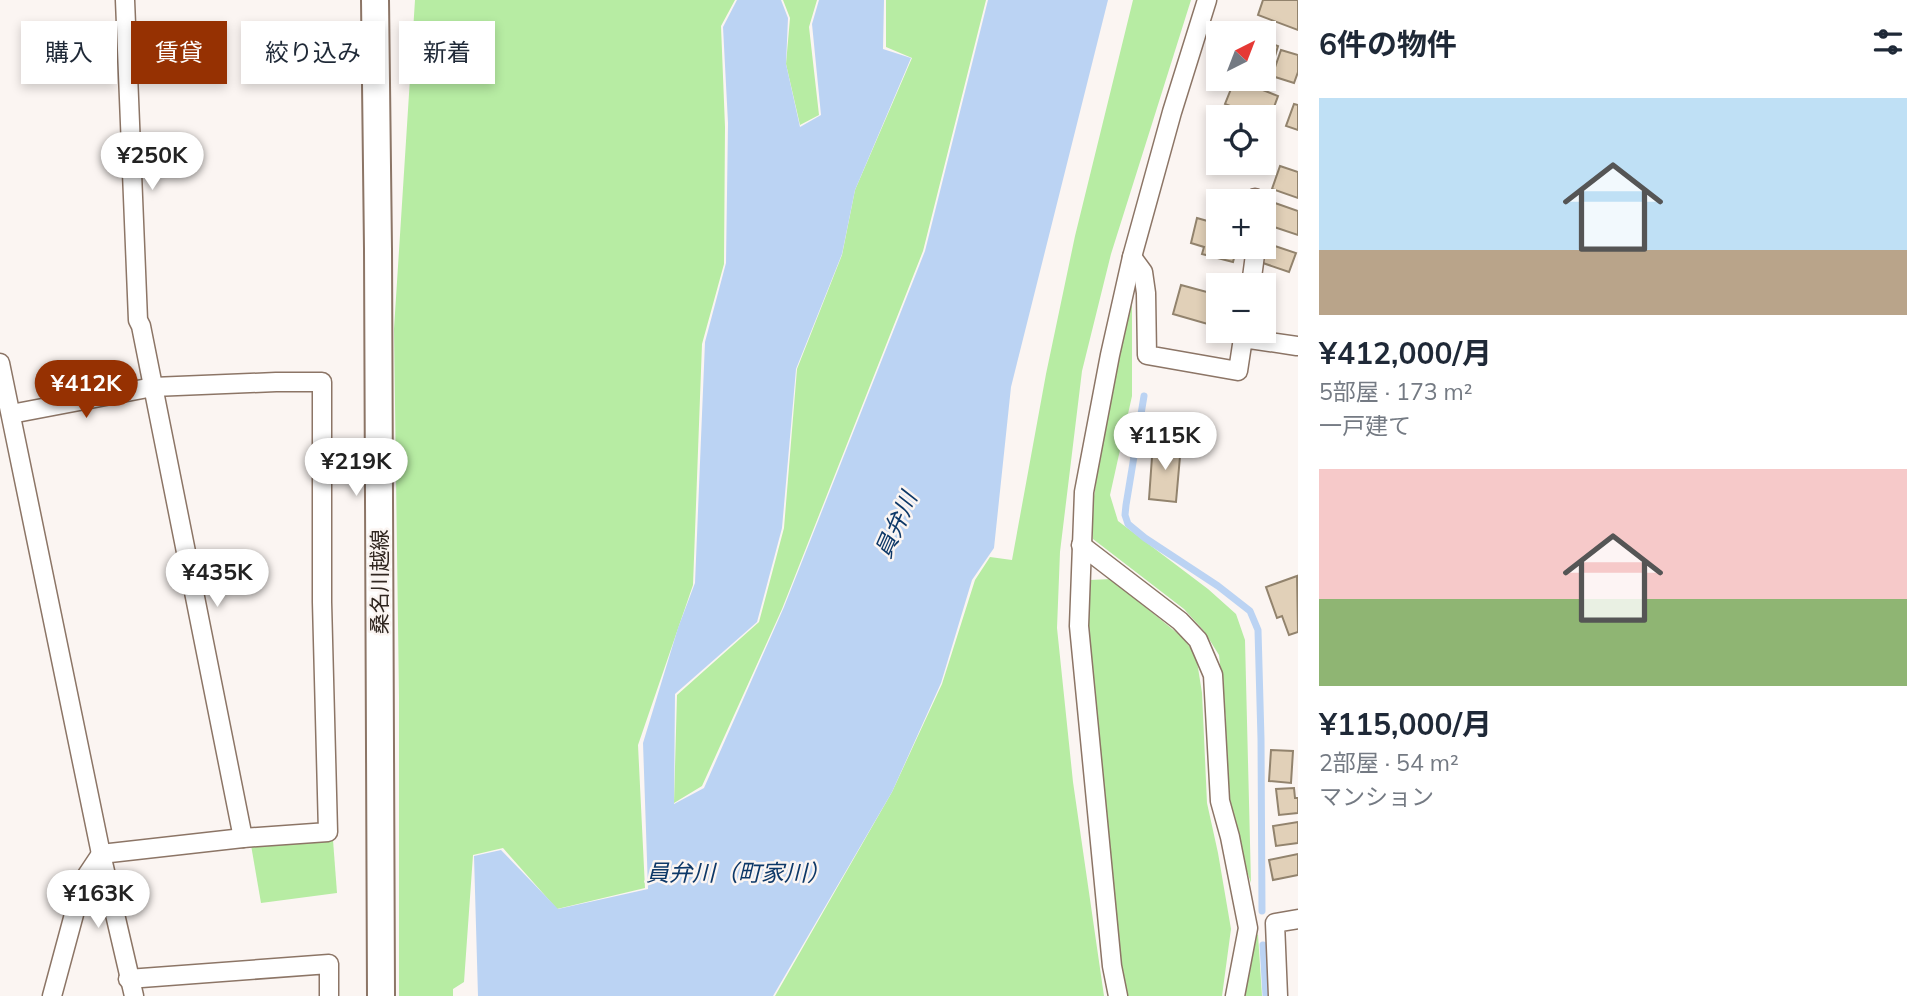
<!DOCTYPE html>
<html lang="ja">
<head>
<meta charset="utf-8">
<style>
  :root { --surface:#fff; --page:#f6f6f7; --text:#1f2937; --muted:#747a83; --accent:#963102 }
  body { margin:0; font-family:Mulish,"Noto Sans JP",sans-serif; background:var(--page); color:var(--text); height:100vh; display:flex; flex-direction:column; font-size:26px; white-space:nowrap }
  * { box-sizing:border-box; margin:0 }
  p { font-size:23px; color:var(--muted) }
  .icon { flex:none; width:38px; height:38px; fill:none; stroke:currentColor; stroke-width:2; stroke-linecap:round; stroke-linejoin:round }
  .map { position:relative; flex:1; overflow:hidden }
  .panel { display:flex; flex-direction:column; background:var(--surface); width:630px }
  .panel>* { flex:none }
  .top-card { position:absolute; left:21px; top:21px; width:665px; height:63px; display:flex; gap:14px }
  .needle { width:46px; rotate:42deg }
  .controls { position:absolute; left:1206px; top:21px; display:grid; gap:14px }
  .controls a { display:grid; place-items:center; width:70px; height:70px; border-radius:0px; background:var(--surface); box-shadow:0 4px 10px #0003; font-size:35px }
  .price { position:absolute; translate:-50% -60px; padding:0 16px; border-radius:24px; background:#fff; color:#222; font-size:23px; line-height:46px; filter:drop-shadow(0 2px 4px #0008) }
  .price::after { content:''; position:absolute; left:50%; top:42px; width:21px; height:16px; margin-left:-10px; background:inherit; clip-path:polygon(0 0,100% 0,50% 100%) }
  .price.selected { background:var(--accent); color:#fff }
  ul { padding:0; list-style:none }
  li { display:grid; align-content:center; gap:14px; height:371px; padding:0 21px }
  li span { display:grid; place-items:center; height:217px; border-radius:0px; color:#555 }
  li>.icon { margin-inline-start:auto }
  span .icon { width:126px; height:126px; fill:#fffc; stroke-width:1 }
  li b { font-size:30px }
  h2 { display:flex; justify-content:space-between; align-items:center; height:84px; padding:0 21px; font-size:30px }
  .tag { padding:0 24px; border-radius:0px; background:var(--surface); box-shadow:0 4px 10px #0003; font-size:24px; line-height:63px }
  .tag.selected { background:var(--accent); color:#fff }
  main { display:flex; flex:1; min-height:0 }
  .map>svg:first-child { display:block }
  .green { fill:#b7eca3 }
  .water { fill:#bbd3f3 }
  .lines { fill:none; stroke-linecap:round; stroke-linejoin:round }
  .stream { stroke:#bbd3f3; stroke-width:7 }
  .building { fill:#e1d0b8; stroke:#92836d; stroke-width:2 }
  .street-casing { stroke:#8c7566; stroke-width:21 }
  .secondary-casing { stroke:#8c7566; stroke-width:30 }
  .street { stroke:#fff; stroke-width:18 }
  .secondary { stroke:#fff; stroke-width:26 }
  .labels { text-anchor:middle; stroke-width:5; stroke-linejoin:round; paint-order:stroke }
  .street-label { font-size:21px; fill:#302620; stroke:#fbf5f2 }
  .water-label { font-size:23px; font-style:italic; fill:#0d3868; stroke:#fbf5f2 }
</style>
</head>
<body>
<main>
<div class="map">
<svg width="1298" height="996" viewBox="0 0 1298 996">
  <rect width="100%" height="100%" fill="#fbf5f2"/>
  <g class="green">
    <path d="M415 0H735L721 26 725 127 724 264 702 344 693 585 638 745 645 888 557 909 503 848 473 855 464 982 453 989V996H399V697L394 329Z"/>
    <path d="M783 0H817L809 27 819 115 800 125 786 64 790 18Z"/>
    <path d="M886 0H986L923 251 782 609 702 786 674 803 677 695 759 622 784 528 797 369 842 255 855 190 912 58 886 47Z"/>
    <path d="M1133 0H1191L1111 254 1082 371 1060 552 1057 628 1073 782 1104 996H775L892 792 942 684 975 580 990 557 1012 560 1046 374 1075 236Z"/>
    <path d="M1132 285V396L1110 495 1118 521 1208 589 1236 614 1245 640 1251 883 1226 809V721L1219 655 1204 631 1184 609 1093 539 1091 517 1108 401Z"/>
    <path d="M1111 579 1182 637 1196 655 1202 693 1207 803 1218 853 1231 929 1222 996H1127L1122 971 1093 707 1086 626 1090 580Z"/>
    <path d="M333 840 337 893 261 903 251 845Z"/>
    <path d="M1258 934 1262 996H1241L1244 955Z"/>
  </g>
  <path class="water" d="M737 0H781L788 18 786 64 800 127 821 115 812 24 819 0H884L883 49 911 58 855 190 842 254 796 369 782 528 757 622 675 694 674 804 704 788 784 607 925 251 988 0H1108L1011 387 994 548 972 580 941 683 892 792 773 996H478L474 856 501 850 558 909 648 889 643 743 678 628 695 583 705 342 726 263 728 123 723 27Z"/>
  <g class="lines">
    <g class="stream">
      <path d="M1144 396 1126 505 1125 515 1128 524 1145 538 1218 586 1250 611 1258 630 1261 739 1262 911"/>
      <path d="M1263 945 1266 996"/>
    </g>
  </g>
  <g class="building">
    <path d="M1263 0H1298V30L1258 15Z"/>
    <path d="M1264 41 1278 46 1270 73 1264 71Z"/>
    <path d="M1281 50 1298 55V72L1294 83 1272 76Z"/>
    <path d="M1235 79 1278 96 1269 121 1264 119V117H1258L1225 104Z"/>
    <path d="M1294 104 1298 105V130L1286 126Z"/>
    <path d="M1218 126V158L1208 155Z"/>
    <path d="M1230 163H1259L1256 172Z"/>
    <path d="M1280 166 1298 172V198L1272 189Z"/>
    <path d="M1275 203 1298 211V235L1268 225Z"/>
    <path d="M1197 218 1218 224V247H1237L1233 262 1202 254 1204 247 1191 243Z"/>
    <path d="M1266 243 1296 253 1289 272 1260 262Z"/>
    <path d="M1181 285 1218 295V327L1173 314Z"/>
    <path d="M1153 443 1181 445 1176 502 1149 499Z"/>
    <path d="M1297 576 1298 632 1289 635 1282 616 1277 618 1266 587Z"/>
    <path d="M1271 750 1293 751 1291 783 1269 781Z"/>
    <path d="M1294 788 1295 798H1298V813L1279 815 1276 789Z"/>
    <path d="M1298 822V843L1276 846 1273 826Z"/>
    <path d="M1298 854V875L1273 880 1269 860Z"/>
  </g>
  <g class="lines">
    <g class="street-casing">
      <g id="street">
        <path d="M125 0 138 320 141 326 243 838"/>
        <path d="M1255 201V198"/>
        <path d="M1132 257 1143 272 1146 293 1147 355 1238 371 1243 338 1297 346"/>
        <path d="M1251 285 1256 247"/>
        <path d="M0 363 101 854 134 996"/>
        <path d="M11 414 153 387 276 382H322V602L328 832 243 838 101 854"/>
        <path d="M1081 545 1180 621 1198 640 1213 675 1220 801 1230 837 1248 928 1235 996"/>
        <path d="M128 979 329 964V996"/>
        <path d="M52 996 83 881 101 854"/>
        <path d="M1118 996 1112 966 1079 626 1084 492 1110 355 1132 257 1172 112 1207 0"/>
        <path d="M1278 996 1275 923 1298 919"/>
      </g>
    </g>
    <g class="secondary-casing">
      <path id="secondary" d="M375 0 378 249 381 996"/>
    </g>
    <use href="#street" class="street"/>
    <use href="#secondary" class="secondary"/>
  </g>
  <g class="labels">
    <g class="street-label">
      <text transform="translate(380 582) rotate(-90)" y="7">桑名川越線</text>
    </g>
    <g class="water-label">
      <text transform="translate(896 525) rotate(-66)" y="8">員弁川</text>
      <text x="738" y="881">員弁川（町家川）</text>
    </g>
  </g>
</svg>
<div class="controls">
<a><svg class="needle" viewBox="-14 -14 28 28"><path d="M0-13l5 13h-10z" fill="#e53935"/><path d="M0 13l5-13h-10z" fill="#747a83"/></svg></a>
<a><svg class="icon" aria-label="locate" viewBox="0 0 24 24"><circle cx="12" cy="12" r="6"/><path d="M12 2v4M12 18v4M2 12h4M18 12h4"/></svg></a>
<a>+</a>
<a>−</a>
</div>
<b class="price" style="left:152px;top:192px">¥250K</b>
<b class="price selected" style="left:86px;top:420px">¥412K</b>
<b class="price" style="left:1165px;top:472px">¥115K</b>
<b class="price" style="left:356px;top:498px">¥219K</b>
<b class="price" style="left:217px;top:609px">¥435K</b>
<b class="price" style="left:98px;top:930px">¥163K</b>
<div class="top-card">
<a class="tag">購入</a>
<a class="tag selected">賃貸</a>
<a class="tag">絞り込み</a>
<a class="tag">新着</a>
</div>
</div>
<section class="panel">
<h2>6件の物件<svg class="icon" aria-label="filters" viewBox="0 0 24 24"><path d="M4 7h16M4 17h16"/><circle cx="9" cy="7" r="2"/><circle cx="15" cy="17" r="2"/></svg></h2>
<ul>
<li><span style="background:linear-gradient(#bfe0f5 70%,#b9a48a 0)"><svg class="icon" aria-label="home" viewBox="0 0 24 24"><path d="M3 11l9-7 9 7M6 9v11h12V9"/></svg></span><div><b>¥412,000/月</b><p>5部屋 · 173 m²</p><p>一戸建て</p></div></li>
<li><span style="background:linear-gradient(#f6c9c9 60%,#8fb573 0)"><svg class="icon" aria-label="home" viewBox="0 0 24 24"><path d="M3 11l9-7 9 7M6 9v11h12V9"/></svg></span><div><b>¥115,000/月</b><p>2部屋 · 54 m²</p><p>マンション</p></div></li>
</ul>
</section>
</main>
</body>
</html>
